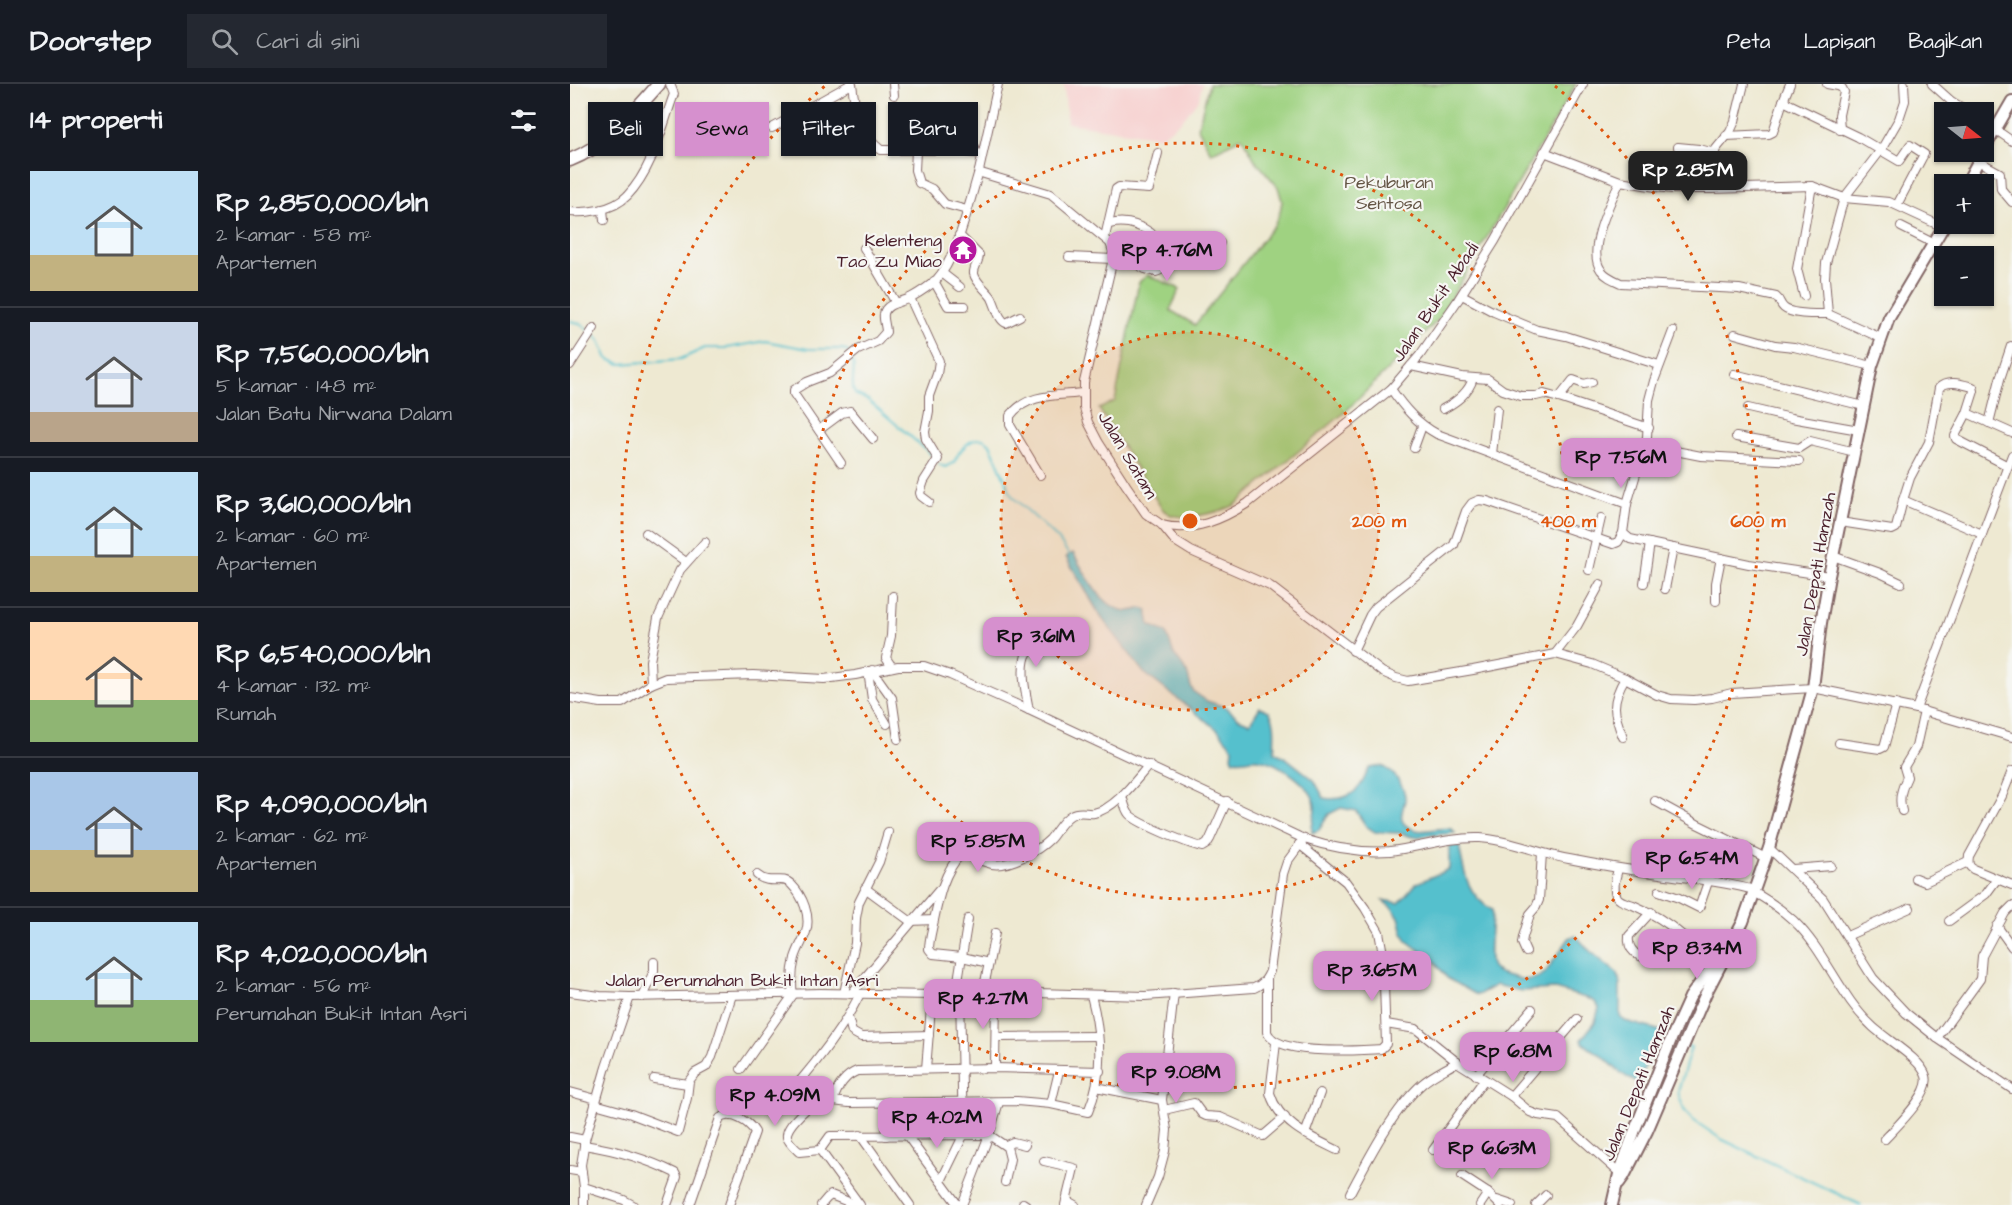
<!DOCTYPE html>
<html lang="id">
<head>
<meta charset="utf-8">
<style>
  :root { --surface:#171b24; --page:#242831; --text:#f1f3f6; --muted:#9ea1a6; --line:#363941; --accent:#d690ce }
  body { margin:0; font-family:"Architects Daughter",sans-serif; background:var(--page); color:var(--text); height:100vh; display:flex; flex-direction:column; font-size:22px; white-space:nowrap }
  * { box-sizing:border-box; margin:0 }
  p { font-size:20px; color:var(--muted) }
  .icon { flex:none; width:33px; height:33px; fill:none; stroke:currentColor; stroke-width:2; stroke-linecap:round; stroke-linejoin:round }
  .map { position:relative; flex:1; overflow:hidden }
  .drawer { display:flex; flex-direction:column; background:var(--surface); width:570px }
  .drawer>* { flex:none }
  .banner { position:absolute; left:18px; top:18px; width:570px; height:54px; display:flex; gap:12px }
  .needle { width:39px; rotate:107deg }
  .fabs { position:absolute; left:1364px; top:18px; display:grid; gap:12px }
  .fabs a { display:grid; place-items:center; width:60px; height:60px; border-radius:0px; background:var(--surface); box-shadow:0 2px 4px #0004; font-size:30px }
  .price { position:absolute; translate:-50% -51px; padding:0 14px; border-radius:12px; background:var(--accent); color:#111; font-size:20px; line-height:39px; filter:drop-shadow(0 2px 3px #0008) }
  .price::after { content:''; position:absolute; left:50%; top:36px; width:18px; height:14px; margin-left:-9px; background:inherit; clip-path:polygon(0 0,100% 0,50% 100%) }
  .price.selected { background:#222; color:#fff }
  ul { padding:0; list-style:none }
  li { display:flex; align-items:center; gap:18px; height:150px; padding:0 30px }
  li+li { border-top:2px solid var(--line) }
  li span { display:grid; place-items:center; flex:none; width:168px; height:120px; border-radius:0px; color:#555 }
  li>.icon { margin-inline-start:auto }
  span .icon { width:72px; height:72px; fill:#fffc; stroke-width:1 }
  li b { font-size:26px }
  h2 { display:flex; justify-content:space-between; align-items:center; height:72px; padding:0 30px; font-size:26px }
  .tag { padding:0 21px; border-radius:0px; background:var(--surface); box-shadow:0 2px 4px #0004; font-size:21px; line-height:54px }
  .tag.selected { background:var(--accent); color:#111 }
  header { display:flex; align-items:center; gap:36px; box-sizing:border-box; height:84px; padding:0 30px; background:var(--surface); border-bottom:2px solid var(--line) }
  header strong { font-size:28px }
  nav { display:flex; gap:33px; margin-inline-start:auto; font-size:21px }
  .search { width:420px; height:54px; background:var(--page); display:flex; align-items:center; gap:15px; box-sizing:border-box; padding:0 21px; border-radius:0px; color:var(--muted); font-size:22px }
  main { display:flex; flex:1; min-height:0 }
  .map>svg:first-child { display:block }
  .built { fill:#f7d0cf }
  .green { fill:#9fd281; stroke:#747856; stroke-width:1.5 }
  .water { fill:#54c0cd; stroke:#4f707c; stroke-width:1.5 }
  .lines { fill:none; stroke-linecap:round; stroke-linejoin:round }
  .stream { stroke:#54c0cd; stroke-width:2 }
  .minor-casing { stroke:#836665; stroke-width:10 }
  .major-casing { stroke:#836665; stroke-width:14 }
  .highway-casing { stroke:#836665; stroke-width:15 }
  .minor { stroke:#fff; stroke-width:8 }
  .major { stroke:#fff; stroke-width:10 }
  .highway { stroke:#fff; stroke-width:12 }
  .ring { fill:none; stroke:#e0560e; stroke-width:3; stroke-dasharray:3 6 }
  .labels { text-anchor:middle; stroke-width:4.5; stroke-linejoin:round; paint-order:stroke }
  .park-label { font-size:18px; fill:#645545; stroke:#f6f6f2 }
  .poi-label { font-size:18px; fill:#4a1f2b; stroke:#f6f6f2; text-anchor:end }
  .street-label { font-size:18px; fill:#4a1f2b; stroke:#f6f6f2 }
  .centre { fill:#e0560e; stroke:#f6f6f2; stroke-width:3 }
  .ring-label { font-size:18px; text-anchor:middle; font-weight:bold; fill:#e0560e; stroke:#f6f6f2; stroke-width:4.5; stroke-linejoin:round; paint-order:stroke }
</style>
</head>
<body>
<header>
<strong>Doorstep</strong>
<div class="search"><svg class="icon" aria-label="search" viewBox="0 0 24 24"><circle cx="10" cy="10" r="6"/><path d="M15 15l6 6"/></svg>Cari di sini</div>
<nav><a>Peta</a><a>Lapisan</a><a>Bagikan</a></nav>
</header>
<main>
<section class="drawer">
<h2>14 properti<svg class="icon" aria-label="filters" viewBox="0 0 24 24"><path d="M4 7h16M4 17h16"/><circle cx="9" cy="7" r="2"/><circle cx="15" cy="17" r="2"/></svg></h2>
<ul>
<li><span style="background:linear-gradient(#bfe0f5 70%,#c2b280 0)"><svg class="icon" aria-label="home" viewBox="0 0 24 24"><path d="M3 11l9-7 9 7M6 9v11h12V9"/></svg></span><div><b>Rp 2,850,000/bln</b><p>2 kamar · 58 m²</p><p>Apartemen</p></div></li>
<li><span style="background:linear-gradient(#c9d6e8 75%,#b9a48a 0)"><svg class="icon" aria-label="home" viewBox="0 0 24 24"><path d="M3 11l9-7 9 7M6 9v11h12V9"/></svg></span><div><b>Rp 7,560,000/bln</b><p>5 kamar · 148 m²</p><p>Jalan Batu Nirwana Dalam</p></div></li>
<li><span style="background:linear-gradient(#bfe0f5 70%,#c2b280 0)"><svg class="icon" aria-label="home" viewBox="0 0 24 24"><path d="M3 11l9-7 9 7M6 9v11h12V9"/></svg></span><div><b>Rp 3,610,000/bln</b><p>2 kamar · 60 m²</p><p>Apartemen</p></div></li>
<li><span style="background:linear-gradient(#ffd9b3 65%,#8fb573 0)"><svg class="icon" aria-label="home" viewBox="0 0 24 24"><path d="M3 11l9-7 9 7M6 9v11h12V9"/></svg></span><div><b>Rp 6,540,000/bln</b><p>4 kamar · 132 m²</p><p>Rumah</p></div></li>
<li><span style="background:linear-gradient(#a9c7e8 65%,#c2b280 0)"><svg class="icon" aria-label="home" viewBox="0 0 24 24"><path d="M3 11l9-7 9 7M6 9v11h12V9"/></svg></span><div><b>Rp 4,090,000/bln</b><p>2 kamar · 62 m²</p><p>Apartemen</p></div></li>
<li><span style="background:linear-gradient(#bfe0f5 65%,#8fb573 0)"><svg class="icon" aria-label="home" viewBox="0 0 24 24"><path d="M3 11l9-7 9 7M6 9v11h12V9"/></svg></span><div><b>Rp 4,020,000/bln</b><p>2 kamar · 56 m²</p><p>Perumahan Bukit Intan Asri</p></div></li>
</ul>
</section>
<div class="map">
<svg width="1442" height="1121" viewBox="0 0 1442 1121">
  <rect width="100%" height="100%" fill="#f6f6f2"/>
  <filter id="ink" filterUnits="userSpaceOnUse"><feTurbulence type="fractalNoise" baseFrequency=".0167" numOctaves="2"/><feDisplacementMap in="SourceGraphic" scale="12" xChannelSelector="R" yChannelSelector="G"/><feConvolveMatrix kernelMatrix="1 2 1 2 8 2 1 2 1" color-interpolation-filters="sRGB"/></filter>
  <filter id="wash" filterUnits="userSpaceOnUse"><feTurbulence type="fractalNoise" baseFrequency=".008" numOctaves="4" result="noise"/><feDisplacementMap in="SourceGraphic" scale="24" xChannelSelector="R" yChannelSelector="G"/><feGaussianBlur stdDeviation="1.35" result="paint"/><feColorMatrix in="noise" values="0 0 0 0 0 0 0 0 0 0 0 0 0 0 0 0 0 1.4 0 .05"/><feComposite in="paint" operator="in"/></filter>
  <g filter="url(#wash)">
    <rect width="100%" height="100%" fill="#eee9d2"/>
    <path class="built" d="M494 0H632L629 15 612 36 591 53 497 39Z"/>
    <path class="green" d="M639 0H1006L870 234 774 329 665 421C651 428 609 439 596 428 592 426 589 420 587 417L529 325 545 317 569 198 578 191 610 205 600 226 625 241 705 140 710 128 712 117 708 103 685 76 672 53 641 69 628 44Z"/>
    <g class="water">
      <path d="M503 469C518 493 537 539 572 524L577 526 580 541 596 548 604 570 617 588 621 603 624 608 637 617 655 623 670 635 680 639 690 623 699 627C708 640 703 653 705 668L716 674 744 696 754 714C770 717 785 712 793 697 796 692 796 688 800 684L812 682C823 687 836 703 835 716 833 727 826 737 840 744 852 751 868 742 882 745L885 749 843 753 829 749 805 748 796 742 786 727 771 724 759 730 749 746 742 749C741 740 746 730 745 721 743 702 707 677 688 675 680 674 672 678 664 676L662 672 663 664 648 646 574 589 531 533 496 473Z"/>
      <path d="M889 761C894 788 896 810 922 826 923 838 916 875 922 883 927 890 936 891 943 893 955 897 964 897 975 889L1000 853 1006 852 1020 867 1048 890 1050 900V933L1055 937 1091 947 1093 949 1067 998C1052 993 1043 981 1031 971 1023 966 1017 964 1011 956L1025 938 1029 924 1025 918 1019 915 985 905 951 907 926 901 908 911 905 910 877 894 865 878 837 857 833 849 829 833 823 825 812 816 829 819 847 799 879 785V762Z"/>
    </g>
    <g class="lines">
      <g class="stream">
        <path d="M0 237 9 239 19 246"/>
        <path d="M23 249 30 257 38 275 51 280 111 275 135 264H157L195 257 238 265H271L276 266 280 270"/>
        <path d="M282 275C287 287 279 299 285 310L298 316 362 371"/>
        <path d="M369 380 375 383C378 381 382 380 384 378 386 375 387 372 389 369 396 359 410 348 420 360L442 412 488 455 500 472"/>
        <path d="M1116 962 1121 963 1108 1008 1114 1026 1123 1036 1151 1055 1291 1121"/>
      </g>
    </g>
  </g>
  <g filter="url(#ink)">
    <g class="lines">
      <g class="minor-casing">
        <g id="minor">
          <path d="M282 0C285 25 290 51 311 66H381L412 70"/>
          <path d="M323 0 324 11"/>
          <path d="M428 0 409 87 411 89 481 110 540 159 543 167V175L514 298V324L518 338 529 359 556 401 576 430 592 441 605 457 621 467 700 502 812 588 826 594 838 597 903 586 985 570 1022 580 1055 594 1087 611 1101 615 1124 616 1142 614 1162 609 1243 604 1346 625 1442 653"/>
          <path d="M1220 0 1213 17 1288 53 1329 77 1340 61 1354 70 1327 121"/>
          <path d="M1257 0 1268 2 1272 4 1274 8 1269 31 1270 46"/>
          <path d="M1362 0 1381 17 1399 28"/>
          <path d="M1413 37 1442 57"/>
          <path d="M202 44 281 0"/>
          <path d="M1156 52 1199 50 1203 48 1213 17"/>
          <path d="M1108 63 1129 65 1145 69"/>
          <path d="M346 67 345 86 349 99 362 105 375 120 397 126"/>
          <path d="M974 68 1050 97 1086 103 1103 105H1141L1242 102 1274 114 1319 118 1373 143"/>
          <path d="M1408 77 1430 89 1431 105 1442 118"/>
          <path d="M1050 97C1041 117 1016 166 1031 186 1036 193 1044 196 1051 199L1169 205 1206 213C1210 216 1210 221 1214 224 1222 231 1247 230 1258 230"/>
          <path d="M1141 105 1143 74 1146 65 1160 48 1165 37 1174 0"/>
          <path d="M33 125 34 136"/>
          <path d="M0 128C19 129 43 126 57 112 83 85 92 43 104 10L100 0"/>
          <path d="M540 140C555 136 568 140 581 149"/>
          <path d="M1331 143 1363 159"/>
          <path d="M389 151 409 171C409 178 403 184 404 190 406 199 417 206 422 214 426 222 428 235 436 239L450 232"/>
          <path d="M535 153 546 105 549 103 579 105 588 69"/>
          <path d="M294 164 326 219"/>
          <path d="M543 167 575 185 586 188C597 185 597 171 606 165L650 159"/>
          <path d="M499 173 543 175"/>
          <path d="M372 189 390 203"/>
          <path d="M364 197 378 222H395"/>
          <path d="M892 211 924 228 967 246 996 252 1089 281"/>
          <path d="M1234 212 1227 185 1242 102"/>
          <path d="M340 214 369 277 367 290 359 312V327L355 348 356 355 368 375 354 397 350 409 351 412 359 418"/>
          <path d="M1165 250 1205 261 1224 263 1302 282"/>
          <path d="M1311 254 1258 230 1255 194 1256 179 1274 114 1311 66 1329 35 1335 17 1334 0"/>
          <path d="M0 281 24 244"/>
          <path d="M841 282 892 293 918 295 933 306 951 312H966L974 310 989 314 1079 344"/>
          <path d="M1164 290 1294 322"/>
          <path d="M821 305C834 324 847 339 867 350L1057 420 1053 449 1060 455 1179 480 1259 492"/>
          <path d="M989 314 1003 296 1014 300 1022 298"/>
          <path d="M1178 324 1221 334 1289 346"/>
          <path d="M873 325C886 318 899 309 903 294"/>
          <path d="M1397 329 1385 352 1386 355 1438 382"/>
          <path d="M1419 339 1430 295 1441 262"/>
          <path d="M249 346 272 329 280 327 303 355"/>
          <path d="M1166 353 1229 364 1240 357 1285 368"/>
          <path d="M1075 361 1131 372 1229 377"/>
          <path d="M844 364 852 342"/>
          <path d="M922 370 927 325"/>
          <path d="M271 379 224 310V306L237 298 260 289 288 266 308 257 316 248C316 242 313 236 314 230 315 219 333 218 340 214 349 209 360 202 367 195 387 174 400 116 409 87"/>
          <path d="M470 391 440 341V332C457 309 487 312 513 309"/>
          <path d="M1333 416 1412 450"/>
          <path d="M1057 420 1077 353 1079 316 1084 297 1103 247"/>
          <path d="M1270 438 1322 446 1326 444 1333 416 1340 394 1359 358 1369 304C1377 295 1392 300 1403 303L1404 307 1397 329 1442 349"/>
          <path d="M592 441C623 449 653 435 678 419L821 305 850 271 888 216 925 157 1013 0"/>
          <path d="M76 449 116 478"/>
          <path d="M1263 472 1310 489 1331 499"/>
          <path d="M1019 486 1031 434"/>
          <path d="M1074 499 1080 459"/>
          <path d="M1095 505 1103 464"/>
          <path d="M1146 517V499L1151 474"/>
          <path d="M437 548 457 570"/>
          <path d="M783 567 800 531 806 523 884 461 896 427 902 419 909 416 917 417 1043 460 1048 458 1053 449"/>
          <path d="M985 570 1007 542 1030 500"/>
          <path d="M322 583 316 574 321 552 323 512"/>
          <path d="M302 586 322 614 328 655"/>
          <path d="M298 587 302 615 317 640"/>
          <path d="M81 600 80 577 88 534 110 486 135 458"/>
          <path d="M0 614 31 619H52L81 600 96 594 183 591 254 595 285 591 328 582H354L380 591 448 621 734 755C762 764 791 769 820 767 851 763 879 753 910 754 941 756 969 770 999 775 1029 781 1059 786 1090 790 1123 795 1151 797 1184 806"/>
          <path d="M1346 625 1442 371"/>
          <path d="M459 626C452 589 445 565 483 542"/>
          <path d="M1053 653C1043 629 1041 617 1055 594"/>
          <path d="M1269 659 1310 665 1314 663 1326 620"/>
          <path d="M1442 687 1432 712 1399 772C1398 778 1398 782 1403 785L1442 801"/>
          <path d="M552 712C554 718 555 725 559 730 566 739 619 760 632 763L637 760 640 755 657 717"/>
          <path d="M1085 717 1127 740 1196 774"/>
          <path d="M1332 727C1328 714 1332 704 1337 693L1334 683 1346 663 1354 627"/>
          <path d="M1199 764 1253 815 1303 894 1336 929 1367 954 1442 1005"/>
          <path d="M1048 785C1046 793 1042 804 1047 813 1050 818 1058 819 1063 821 1082 829 1096 837 1112 851L1082 874C1068 875 1057 866 1059 852L1081 828"/>
          <path d="M1223 785 1261 782"/>
          <path d="M1345 794 1355 798 1398 778"/>
          <path d="M295 804 340 837 364 836"/>
          <path d="M1089 807 1109 814 1129 824 1139 795"/>
          <path d="M1183 808C1198 816 1212 826 1224 837 1256 868 1270 913 1303 943 1317 956 1351 975 1356 992 1362 1009 1326 1043 1315 1055"/>
          <path d="M1379 837 1416 810 1427 795"/>
          <path d="M1427 842 1442 863"/>
          <path d="M1277 852 1340 824"/>
          <path d="M956 868 952 859 953 853 960 830 966 823 969 816 972 769"/>
          <path d="M419 879 392 873 363 870 359 865C359 856 362 846 364 836 369 812 374 788 391 770H396C404 774 413 778 422 780 439 783 468 767 480 755 487 747 492 736 501 731 509 726 516 730 524 729 545 725 565 697 579 681"/>
          <path d="M775 891 777 878 799 883 803 882 813 870"/>
          <path d="M697 895V948C707 973 788 966 811 965L816 960 813 870 809 848 795 824 776 798 729 760"/>
          <path d="M0 908 30 912 60 913 251 909 362 911 426 908 575 912 684 904C693 900 696 896 700 887L713 790 717 778 734 755"/>
          <path d="M413 908 425 849"/>
          <path d="M274 909 285 859 286 834 289 818 309 778 318 748"/>
          <path d="M386 909 398 835"/>
          <path d="M281 910 369 806"/>
          <path d="M521 911C531 949 534 991 518 1028L481 1020 447 1017 279 1019 263 1017C267 1004 274 992 287 987L425 984 530 987"/>
          <path d="M72 913 84 887V878"/>
          <path d="M278 933 282 948 291 953 359 951"/>
          <path d="M816 940 846 945 887 978 941 1012 960 1028 968 1031 988 1034 1053 1092"/>
          <path d="M426 953 528 952"/>
          <path d="M1367 954 1410 895 1412 872 1435 829 1442 822"/>
          <path d="M706 959 700 1009C709 1040 740 1053 767 1066"/>
          <path d="M425 984 426 908"/>
          <path d="M171 985 223 911C221 898 222 886 225 874 228 864 233 857 236 848 241 832 233 812 221 800 212 791 200 802 187 791"/>
          <path d="M356 985 362 911"/>
          <path d="M906 991 962 925"/>
          <path d="M84 995 118 1000"/>
          <path d="M230 997C253 970 274 942 290 910"/>
          <path d="M526 1003 592 1016"/>
          <path d="M0 1008 26 1015"/>
          <path d="M941 1012 1007 935"/>
          <path d="M25 1020 61 1030 108 1048 117 1014 119 997 125 989 136 983 142 973 162 911"/>
          <path d="M481 1020 489 987"/>
          <path d="M594 1026 624 1019 632 1030 636 1032 650 1033 693 1052 715 1033"/>
          <path d="M735 1050 750 1009"/>
          <path d="M290 1051 340 1121"/>
          <path d="M316 1052 318 1018"/>
          <path d="M0 1053 15 1056"/>
          <path d="M338 1053 388 1121"/>
          <path d="M14 1061C46 1066 77 1075 105 1089L107 1093 97 1121"/>
          <path d="M436 1061 443 1058 455 1061"/>
          <path d="M250 1066 229 1068C225 1064 218 1058 217 1053 215 1043 236 1024 244 1020 250 1017 257 1017 263 1017"/>
          <path d="M863 1066 914 996"/>
          <path d="M474 1077 504 1084 495 1121"/>
          <path d="M0 1086 12 1088"/>
          <path d="M892 1092 918 1109 930 1121"/>
          <path d="M371 1097 393 1052 390 909"/>
          <path d="M14 1103 54 1116 63 1121"/>
          <path d="M780 1109C798 1075 823 1026 852 1000 862 991 876 985 887 978"/>
          <path d="M496 1116 505 1121"/>
          <path d="M927 1116 942 1121"/>
          <path d="M453 1119 456 1121"/>
          <path d="M14 1121V1103L11 1081 15 1056 36 983 60 913"/>
          <path d="M120 1121 150 1034C162 1027 179 1038 185 1048L159 1121"/>
          <path d="M251 1121 257 1114 261 1111 286 1121"/>
          <path d="M290 1121 250 1066 260 1052 419 1051 429 1018"/>
          <path d="M392 1121 419 1051 437 1063 440 1075 435 1098"/>
          <path d="M576 1121 588 1093 595 1067 597 1046 592 1016 604 909"/>
          <path d="M910 1121 918 1109"/>
          <path d="M966 1121 976 1111"/>
        </g>
      </g>
      <g class="major-casing">
        <g id="major">
          <path d="M1413 67 1442 17"/>
          <path d="M1396 100 1413 68"/>
          <path d="M1049 1099 1054 1092 1077 1047 1136 909 1173 838 1199 764 1243 604 1251 539 1259 492 1302 282 1319 234 1375 140"/>
          <path d="M1042 1121 1049 1090 1066 1043 1102 953 1120 913 1151 870"/>
        </g>
      </g>
      <g class="highway-casing">
        <path id="highway" d="M0 76C38 61 63 29 89 0"/>
      </g>
      <use href="#minor" class="minor"/>
      <use href="#major" class="major"/>
      <use href="#highway" class="highway"/>
    </g>
  </g>
  <circle cx="620" cy="437" r="189" fill="#e0560e" fill-opacity=".12"/>
  <g class="ring">
    <circle cx="620" cy="437" r="189"/>
    <circle cx="620" cy="437" r="378"/>
    <path d="M985 2A568 568 0 1 1 255 2"/>
  </g>
  <defs>
    <g id="temple-disc" transform="scale(1.5)"><circle r="9.5" fill="#b5179e" stroke="#f6f6f2"/><path d="M0-6L5-2H3V0L6.5 2.5H4V6H1.5V3h-3V6H-4V2.5H-6.5L-3 0V-2H-5Z" fill="#fff"/></g>
  </defs>
  <g fill-rule="evenodd">
    <use href="#temple-disc" x="393" y="166"/>
  </g>
  <g class="labels">
    <g class="park-label">
      <text x="819" y="104">Pekuburan<tspan x="819" dy="21">Sentosa</tspan></text>
    </g>
    <g class="poi-label">
      <text x="372" y="162">Kelenteng<tspan x="372" dy="21">Tao Zu Miao</tspan></text>
    </g>
    <g class="street-label">
      <text transform="translate(865 218) rotate(-56)" y="6">Jalan Bukit Abadi</text>
      <text transform="translate(558 371) rotate(59)" y="6">Jalan Satam</text>
      <text transform="translate(1245 490) rotate(-80)" y="6">Jalan Depati Hamzah</text>
      <text x="172" y="902">Jalan Perumahan Bukit Intan Asri</text>
      <text transform="translate(1068 999) rotate(-68)" y="6">Jalan Depati Hamzah</text>
    </g>
  </g>
  <circle cx="620" cy="437" r="9" class="centre"/>
  <g class="ring-label">
    <text x="809" y="443">200 m</text>
    <text x="998" y="443">400 m</text>
    <text x="1188" y="443">600 m</text>
  </g>
</svg>
<div class="fabs">
<a><svg class="needle" viewBox="-14 -14 28 28"><path d="M0-13l5 13h-10z" fill="#e53935"/><path d="M0 13l5-13h-10z" fill="#9ea1a6"/></svg></a>
<a>+</a>
<a>−</a>
</div>
<b class="price selected" style="left:1118px;top:118px">Rp 2.85M</b>
<b class="price" style="left:597px;top:198px">Rp 4.76M</b>
<b class="price" style="left:1051px;top:405px">Rp 7.56M</b>
<b class="price" style="left:466px;top:584px">Rp 3.61M</b>
<b class="price" style="left:408px;top:789px">Rp 5.85M</b>
<b class="price" style="left:1122px;top:806px">Rp 6.54M</b>
<b class="price" style="left:1127px;top:896px">Rp 8.34M</b>
<b class="price" style="left:802px;top:918px">Rp 3.65M</b>
<b class="price" style="left:413px;top:946px">Rp 4.27M</b>
<b class="price" style="left:943px;top:999px">Rp 6.8M</b>
<b class="price" style="left:606px;top:1020px">Rp 9.08M</b>
<b class="price" style="left:205px;top:1043px">Rp 4.09M</b>
<b class="price" style="left:367px;top:1065px">Rp 4.02M</b>
<b class="price" style="left:922px;top:1096px">Rp 6.63M</b>
<div class="banner">
<a class="tag">Beli</a>
<a class="tag selected">Sewa</a>
<a class="tag">Filter</a>
<a class="tag">Baru</a>
</div>
</div>
</main>
</body>
</html>
